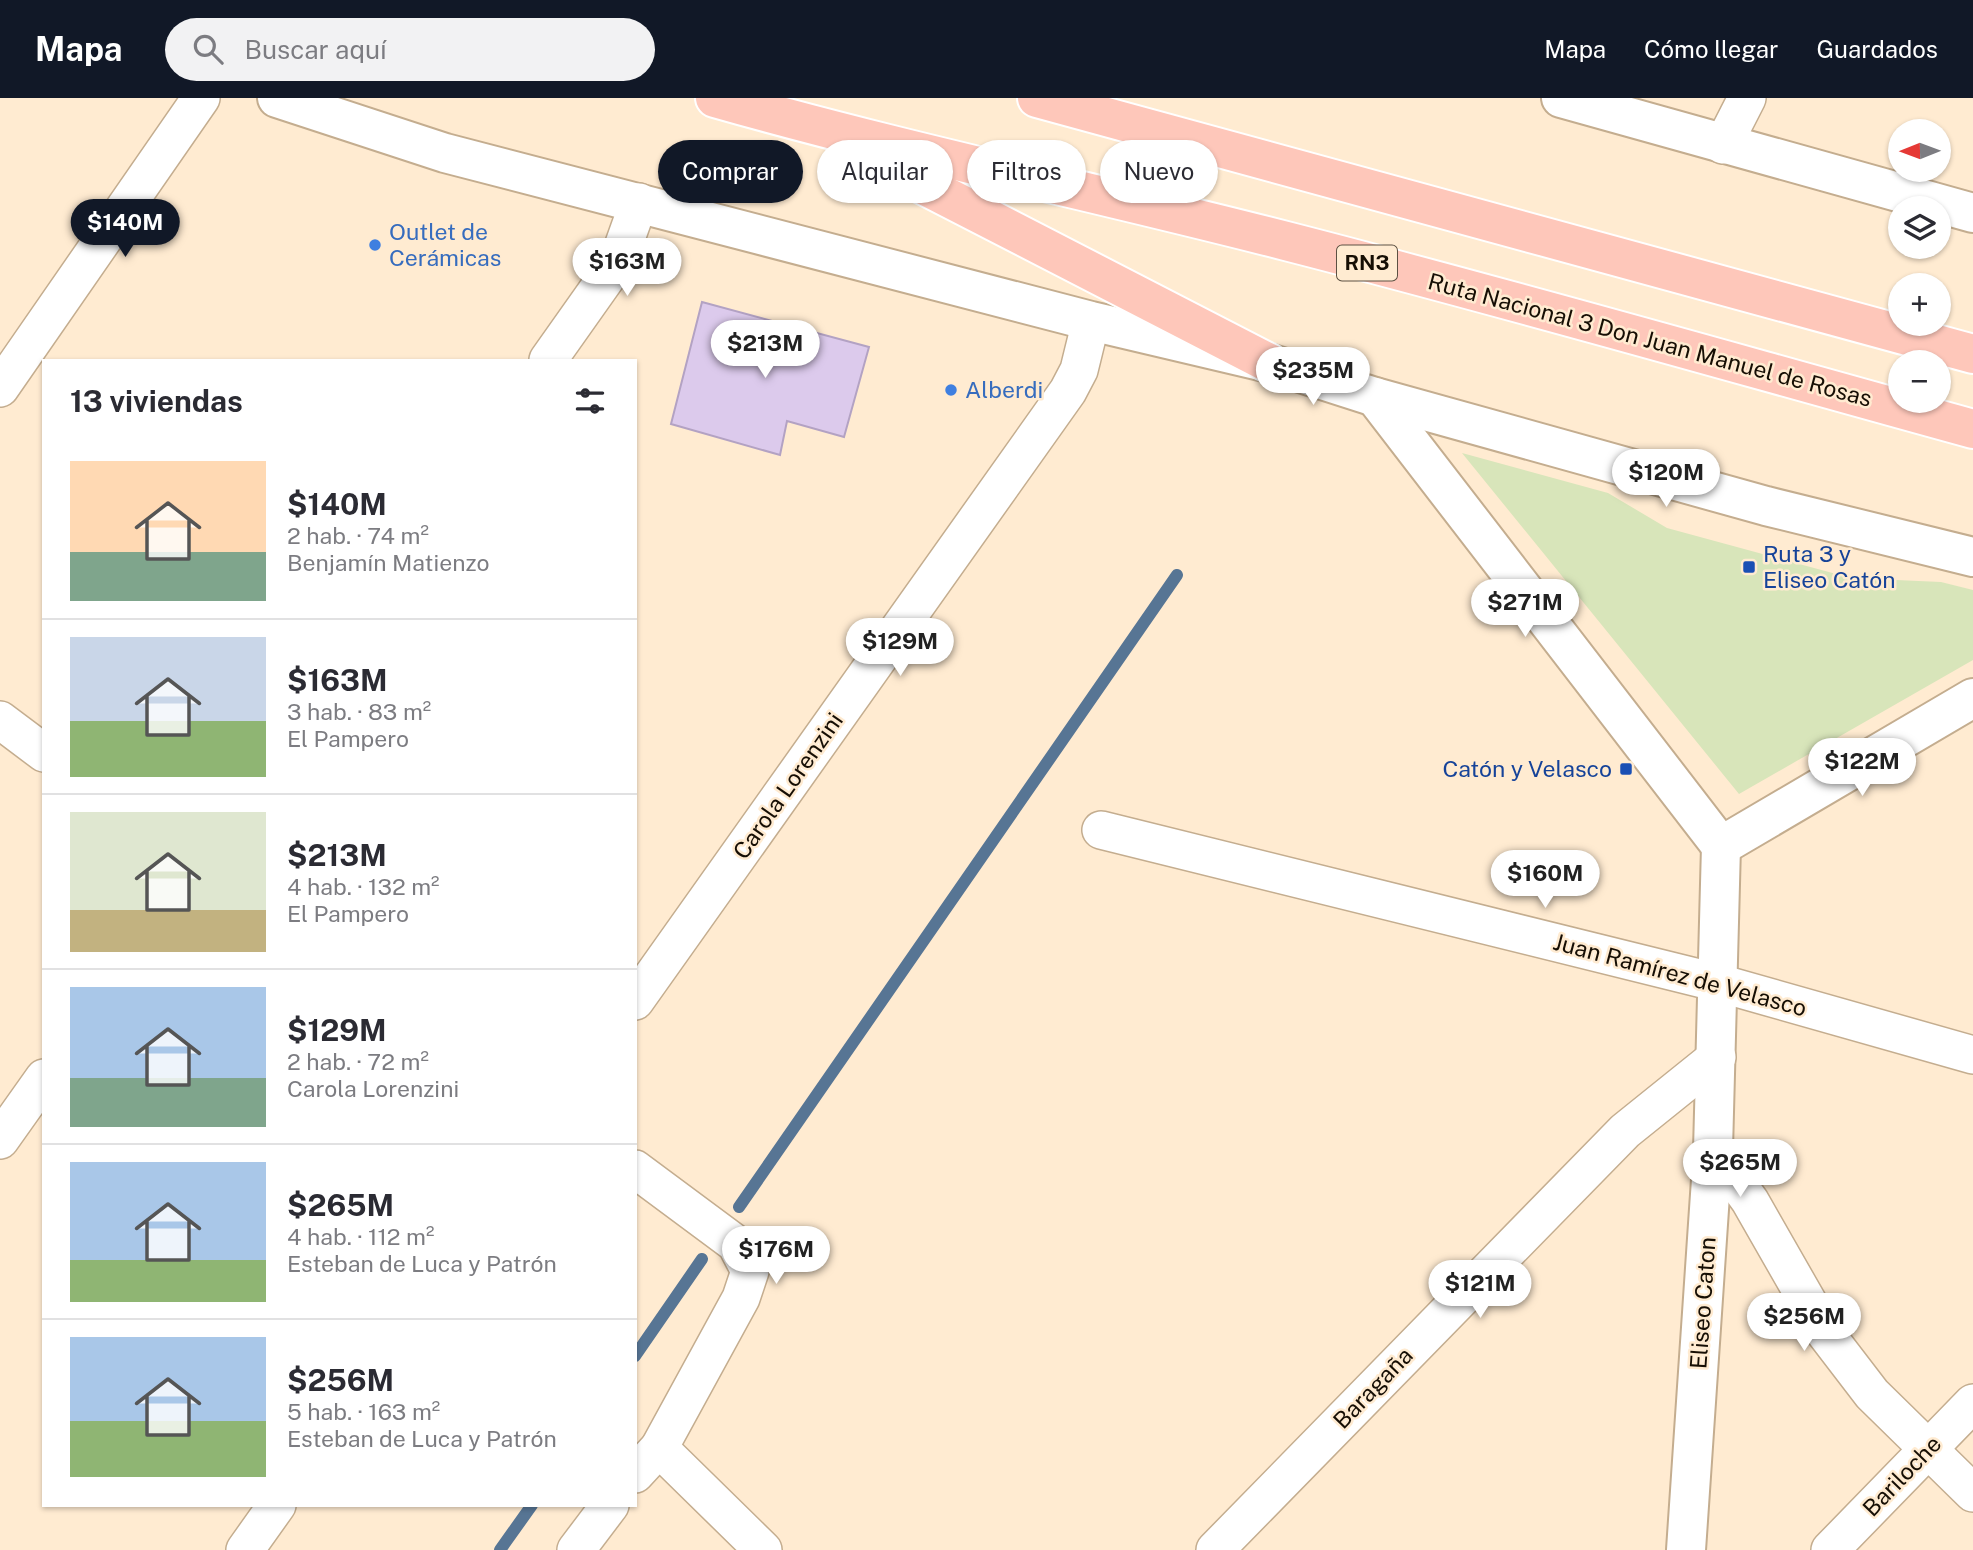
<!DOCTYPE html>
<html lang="es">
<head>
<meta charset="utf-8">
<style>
  :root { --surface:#fff; --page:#f2f2f3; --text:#2b2b33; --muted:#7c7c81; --line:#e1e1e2; --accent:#111827 }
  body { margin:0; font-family:"Public Sans",sans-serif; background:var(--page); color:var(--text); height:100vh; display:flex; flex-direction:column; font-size:26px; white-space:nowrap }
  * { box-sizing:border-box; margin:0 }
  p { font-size:23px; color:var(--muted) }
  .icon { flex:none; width:38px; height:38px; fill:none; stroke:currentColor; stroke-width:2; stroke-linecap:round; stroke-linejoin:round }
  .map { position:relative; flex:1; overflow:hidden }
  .panel { position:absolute; left:42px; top:261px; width:595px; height:1148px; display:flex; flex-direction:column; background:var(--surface); border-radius:0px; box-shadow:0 2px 5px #0004 }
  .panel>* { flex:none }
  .hud { position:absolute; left:658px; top:42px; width:665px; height:63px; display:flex; gap:14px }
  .needle { width:46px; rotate:269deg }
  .controls { position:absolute; left:1888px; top:21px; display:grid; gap:14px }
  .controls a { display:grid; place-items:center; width:63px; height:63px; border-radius:50%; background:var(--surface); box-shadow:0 2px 5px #0004; font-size:35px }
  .price { position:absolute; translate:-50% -60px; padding:0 16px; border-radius:24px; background:#fff; color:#222; font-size:23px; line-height:46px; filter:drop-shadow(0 2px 4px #0008) }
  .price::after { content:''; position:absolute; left:50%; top:42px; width:21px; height:16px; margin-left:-10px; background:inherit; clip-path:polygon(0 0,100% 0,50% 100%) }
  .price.selected { background:var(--accent); color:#fff }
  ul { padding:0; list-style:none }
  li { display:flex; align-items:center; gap:21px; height:175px; padding:0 28px }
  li+li { border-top:2px solid var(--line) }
  li span { display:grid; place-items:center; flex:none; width:196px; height:140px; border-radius:0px; color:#555 }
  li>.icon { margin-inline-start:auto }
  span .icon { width:84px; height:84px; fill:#fffc; stroke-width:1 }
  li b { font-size:30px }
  h2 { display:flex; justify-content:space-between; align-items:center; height:84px; padding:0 28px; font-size:30px }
  .tag { padding:0 24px; border-radius:32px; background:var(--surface); box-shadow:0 2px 5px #0004; font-size:24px; line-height:63px }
  .tag.selected { background:var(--accent); color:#fff }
  header { display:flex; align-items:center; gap:42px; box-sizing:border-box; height:98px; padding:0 35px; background:var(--accent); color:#fff }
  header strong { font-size:33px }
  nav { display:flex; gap:38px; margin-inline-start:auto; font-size:24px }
  .search { width:490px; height:63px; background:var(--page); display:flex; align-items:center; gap:18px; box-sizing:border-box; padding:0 24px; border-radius:38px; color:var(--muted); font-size:26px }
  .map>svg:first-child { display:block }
  .green { fill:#d8e5ba }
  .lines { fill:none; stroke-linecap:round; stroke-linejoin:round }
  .stream { stroke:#577594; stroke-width:12 }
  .building { fill:#dccaec; stroke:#b3a2c3; stroke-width:2 }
  .minor-casing { stroke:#c4ad8f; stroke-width:40 }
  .tertiary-casing { stroke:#c4ad8f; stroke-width:42 }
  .trunk-casing { stroke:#fff; stroke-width:42 }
  .minor { stroke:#fff; stroke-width:37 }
  .tertiary { stroke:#fff; stroke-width:38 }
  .trunk { stroke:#fec7ba; stroke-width:38 }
  .shop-dot { fill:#3f7fe0; stroke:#ffebd1; stroke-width:2.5 }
  .transit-dot { fill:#1a4fb4; stroke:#ffebd1; stroke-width:2.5 }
  .labels { text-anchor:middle; stroke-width:5; stroke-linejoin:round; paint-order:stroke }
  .shield { fill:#ffebd1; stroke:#5c5042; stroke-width:2 }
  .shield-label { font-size:21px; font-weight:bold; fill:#160e04 }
  .shop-label { font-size:23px; fill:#366cbe; stroke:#ffebd1; text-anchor:start }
  .street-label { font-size:23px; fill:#160e04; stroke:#ffebd1 }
  .transit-label { font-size:23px; fill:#164399; stroke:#ffebd1; text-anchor:start }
</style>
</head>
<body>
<header>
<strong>Mapa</strong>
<div class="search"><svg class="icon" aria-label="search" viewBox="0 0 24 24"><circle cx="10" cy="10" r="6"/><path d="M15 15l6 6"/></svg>Buscar aquí</div>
<nav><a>Mapa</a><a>Cómo llegar</a><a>Guardados</a></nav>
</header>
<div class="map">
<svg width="1973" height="1452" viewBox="0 0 1973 1452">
  <rect width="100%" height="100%" fill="#ffebd1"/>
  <path class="green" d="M1462 355 1608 395 1667 430 1851 480 1941 484 1973 492V562L1739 696Z"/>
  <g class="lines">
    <g class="stream">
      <path d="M739 1109 1177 477"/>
      <path d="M635 1258 702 1161"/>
      <path d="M500 1452 532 1407"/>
    </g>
  </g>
  <path class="building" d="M702 204 869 249 844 339 787 323 780 357 671 326Z"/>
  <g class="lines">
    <g class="minor-casing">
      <g id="minor">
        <path d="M1723 47 1747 0"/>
        <path d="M548 262 618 163 639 104"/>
        <path d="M0 290 201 0"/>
        <path d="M0 622 44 655"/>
        <path d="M1101 732 1719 885 1973 957"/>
        <path d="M635 903 1068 293 1079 272 1091 223"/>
        <path d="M0 1042 44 980"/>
        <path d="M1713 1052 1750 1103 1826 1236 1872 1296 1973 1395"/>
        <path d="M635 1071 736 1146 750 1173 741 1200 659 1350 635 1376"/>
        <path d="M659 1350 763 1452"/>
        <path d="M245 1452 277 1407"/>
        <path d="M576 1452 610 1407"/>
        <path d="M1215 1452 1625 1033 1717 959"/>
        <path d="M1830 1452 1973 1305"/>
      </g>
    </g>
    <g class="tertiary-casing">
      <g id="tertiary">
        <path d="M277 0 445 55 1091 223 1269 265 1375 299 1766 408 1973 459"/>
        <path d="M1561 0 1973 115"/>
        <path d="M1375 299 1721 748"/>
        <path d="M1721 748 1973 600"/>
        <path d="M1686 1452 1713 1052 1721 748"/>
      </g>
    </g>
    <g class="trunk-casing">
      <g id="trunk">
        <path d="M715 0C904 54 1096 94 1286 143 1516 202 1744 268 1973 331"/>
        <path d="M1037 0 1973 256"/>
        <path d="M861 58 908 79 1269 265"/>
      </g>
    </g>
    <use href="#minor" class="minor"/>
    <use href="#tertiary" class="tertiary"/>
    <use href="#trunk" class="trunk"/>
  </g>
  <g class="shop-dot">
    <circle cx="375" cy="147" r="7"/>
    <circle cx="951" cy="292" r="7"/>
  </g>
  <g class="transit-dot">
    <rect x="1742" y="462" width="14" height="14" rx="3.5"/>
    <rect x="1619" y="664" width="14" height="14" rx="3.5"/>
  </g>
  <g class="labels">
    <rect class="shield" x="1337" y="147.5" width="60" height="35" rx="5"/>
    <g class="shield-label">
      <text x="1367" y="172">RN3</text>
    </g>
    <g class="shop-label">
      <text x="389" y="142">Outlet de<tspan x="389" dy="26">Cerámicas</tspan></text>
      <text x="965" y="300">Alberdi</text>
    </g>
    <g class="street-label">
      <text transform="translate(1650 242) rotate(15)" y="8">Ruta Nacional 3 Don Juan Manuel de Rosas</text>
      <text transform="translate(788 688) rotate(-55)" y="8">Carola Lorenzini</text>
      <text transform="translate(1680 877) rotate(15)" y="8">Juan Ramírez de Velasco</text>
      <text transform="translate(1703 1205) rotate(-86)" y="8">Eliseo Caton</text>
      <text transform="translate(1373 1290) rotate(-46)" y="8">Baragaña</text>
      <text transform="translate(1902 1378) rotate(-46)" y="8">Bariloche</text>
    </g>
    <g class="transit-label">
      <text x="1763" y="464">Ruta 3 y<tspan x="1763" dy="26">Eliseo Catón</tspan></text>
      <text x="1612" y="679" text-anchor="end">Catón y Velasco</text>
    </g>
  </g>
</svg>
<div class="controls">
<a><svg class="needle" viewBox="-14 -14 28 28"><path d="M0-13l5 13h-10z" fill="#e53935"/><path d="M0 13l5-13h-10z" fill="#7c7c81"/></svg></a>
<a><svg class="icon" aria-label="layers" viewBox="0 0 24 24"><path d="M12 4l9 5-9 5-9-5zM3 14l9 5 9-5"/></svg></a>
<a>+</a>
<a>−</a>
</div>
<b class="price selected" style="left:125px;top:161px">$140M</b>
<b class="price" style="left:627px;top:200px">$163M</b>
<b class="price" style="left:765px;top:282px">$213M</b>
<b class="price" style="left:1313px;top:309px">$235M</b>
<b class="price" style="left:1666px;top:411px">$120M</b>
<b class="price" style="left:1525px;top:541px">$271M</b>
<b class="price" style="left:900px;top:580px">$129M</b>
<b class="price" style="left:1862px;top:700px">$122M</b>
<b class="price" style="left:1545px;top:812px">$160M</b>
<b class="price" style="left:1740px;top:1101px">$265M</b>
<b class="price" style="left:776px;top:1188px">$176M</b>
<b class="price" style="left:1480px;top:1222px">$121M</b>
<b class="price" style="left:1804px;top:1255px">$256M</b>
<div class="hud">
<a class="tag selected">Comprar</a>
<a class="tag">Alquilar</a>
<a class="tag">Filtros</a>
<a class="tag">Nuevo</a>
</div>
<section class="panel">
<h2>13 viviendas<svg class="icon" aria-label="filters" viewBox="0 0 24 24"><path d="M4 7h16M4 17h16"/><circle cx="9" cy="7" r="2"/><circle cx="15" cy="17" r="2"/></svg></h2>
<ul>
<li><span style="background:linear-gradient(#ffd9b3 65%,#7fa58c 0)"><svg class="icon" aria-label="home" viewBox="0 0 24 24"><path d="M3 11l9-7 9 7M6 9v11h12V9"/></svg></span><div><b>$140M</b><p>2 hab. · 74 m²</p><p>Benjamín Matienzo</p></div></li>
<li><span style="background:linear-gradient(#c9d6e8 60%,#8fb573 0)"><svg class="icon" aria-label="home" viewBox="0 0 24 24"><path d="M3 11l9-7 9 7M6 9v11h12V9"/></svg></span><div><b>$163M</b><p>3 hab. · 83 m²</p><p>El Pampero</p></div></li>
<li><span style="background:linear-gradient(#dfe7d0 70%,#c2b280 0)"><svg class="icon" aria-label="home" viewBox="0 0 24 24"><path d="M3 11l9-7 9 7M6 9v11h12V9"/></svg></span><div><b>$213M</b><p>4 hab. · 132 m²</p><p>El Pampero</p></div></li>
<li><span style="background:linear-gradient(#a9c7e8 65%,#7fa58c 0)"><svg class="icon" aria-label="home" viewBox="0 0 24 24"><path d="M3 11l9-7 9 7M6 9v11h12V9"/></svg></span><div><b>$129M</b><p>2 hab. · 72 m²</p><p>Carola Lorenzini</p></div></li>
<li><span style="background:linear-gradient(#a9c7e8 70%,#8fb573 0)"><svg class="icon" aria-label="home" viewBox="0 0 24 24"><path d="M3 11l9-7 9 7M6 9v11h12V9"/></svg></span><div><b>$265M</b><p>4 hab. · 112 m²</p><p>Esteban de Luca y Patrón</p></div></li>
<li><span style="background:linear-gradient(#a9c7e8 60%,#8fb573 0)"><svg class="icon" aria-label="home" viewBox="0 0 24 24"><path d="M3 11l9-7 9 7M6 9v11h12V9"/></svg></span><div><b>$256M</b><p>5 hab. · 163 m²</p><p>Esteban de Luca y Patrón</p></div></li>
</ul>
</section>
</div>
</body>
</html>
